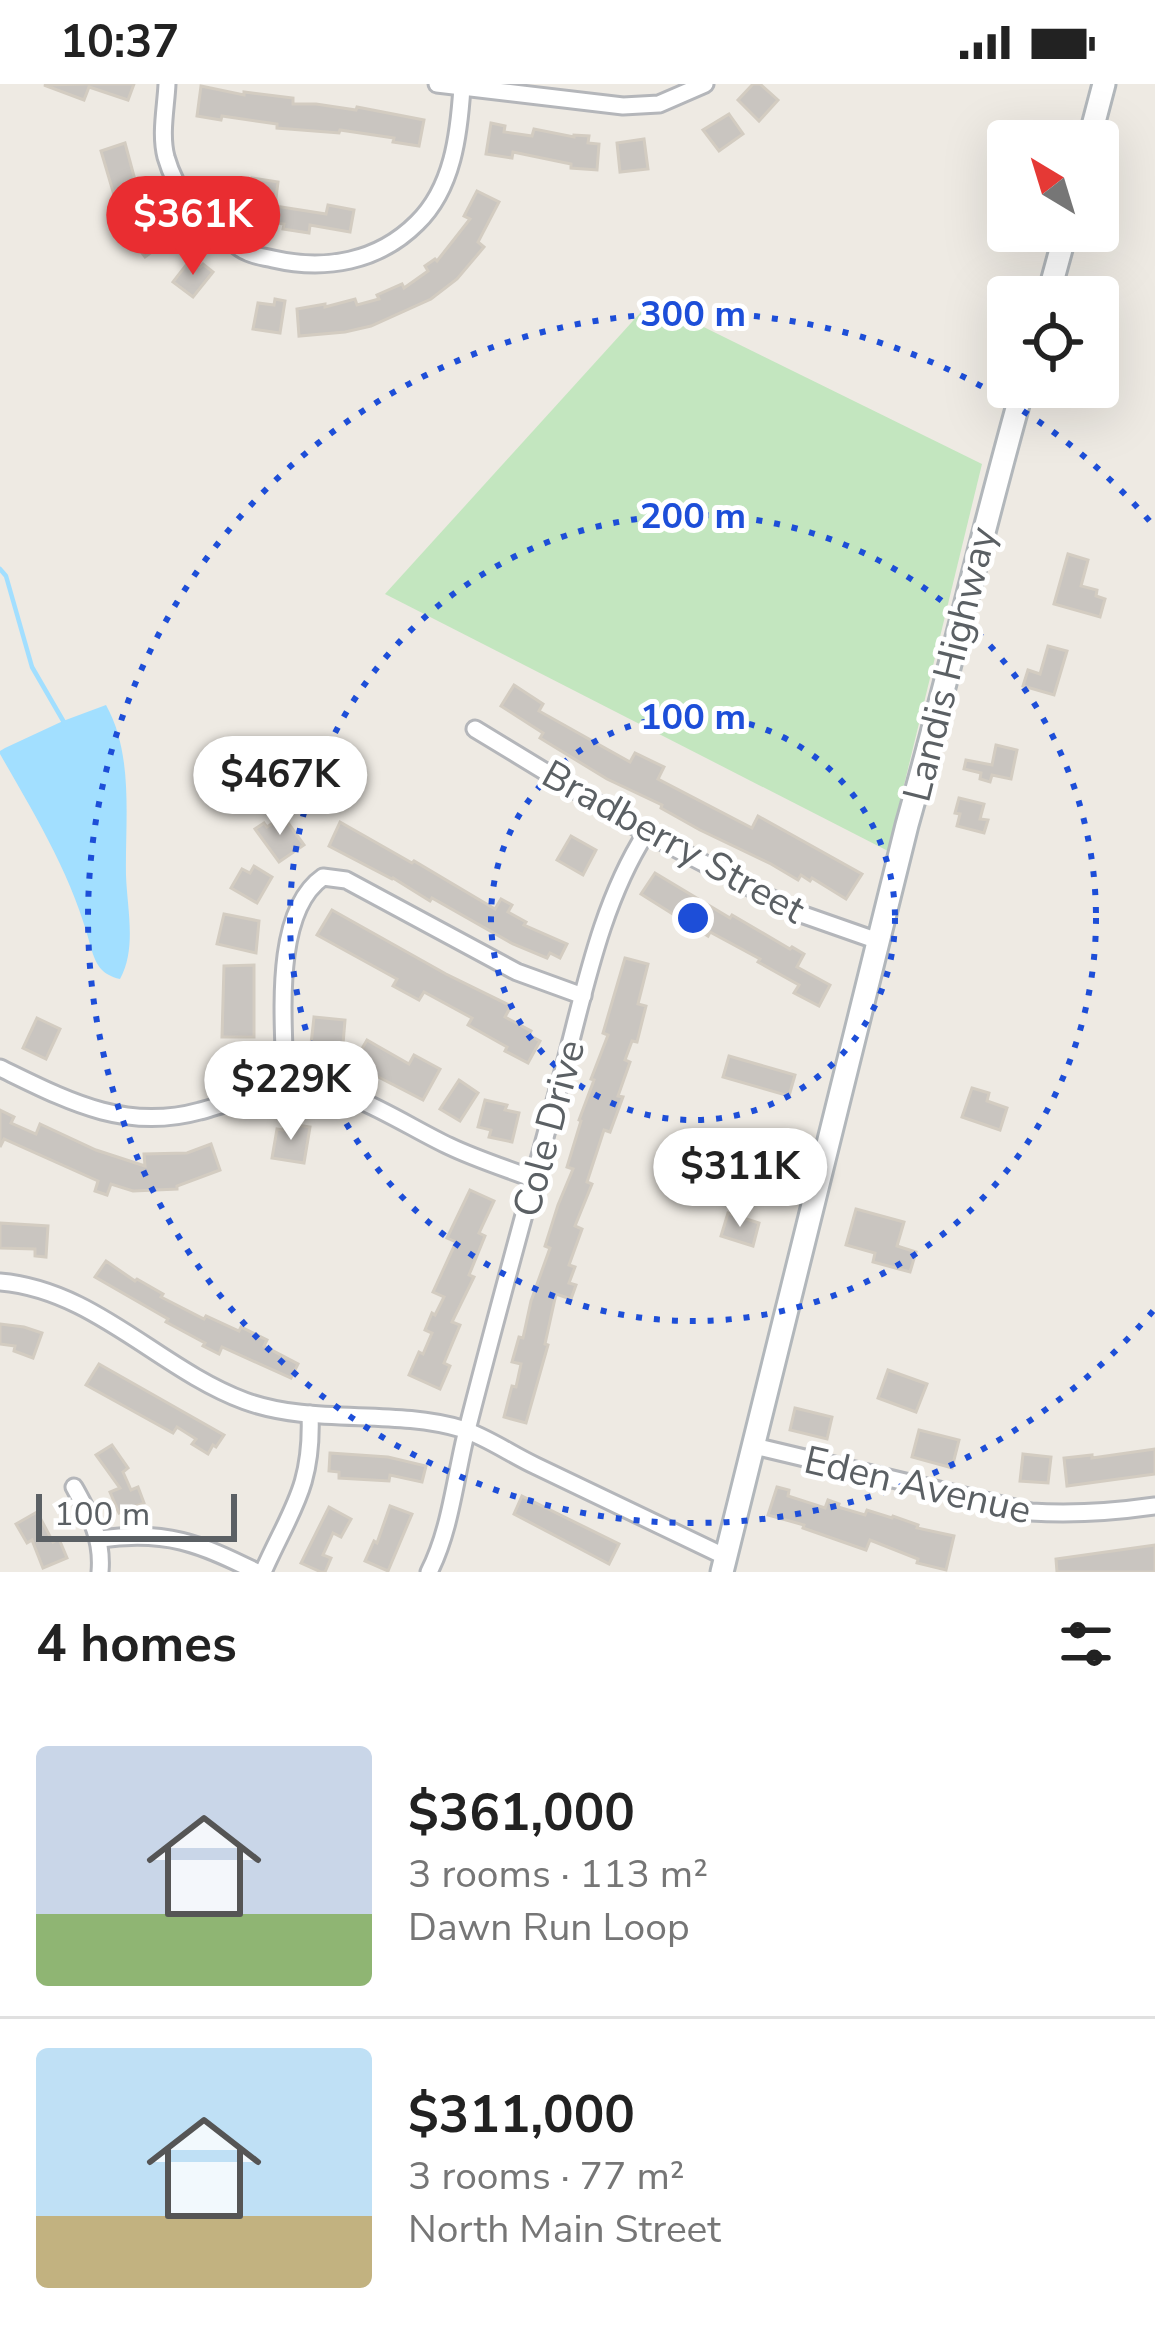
<!DOCTYPE html>
<html lang="en">
<head>
<meta charset="utf-8">
<style>
  :root { --surface:#fff; --page:#f2f2f2; --text:#222; --muted:#767676; --line:#e0e0e0; --accent:#e92d31 }
  body { margin:0; font-family:"Nunito Sans",sans-serif; background:var(--page); color:var(--text); height:100vh; display:flex; flex-direction:column; font-size:45px; white-space:nowrap }
  * { box-sizing:border-box; margin:0 }
  p { font-size:39px; color:var(--muted) }
  .icon { flex:none; width:66px; height:66px; fill:none; stroke:currentColor; stroke-width:2; stroke-linecap:round; stroke-linejoin:round }
  .map { position:relative; height:1488px; overflow:hidden }
  .details { display:flex; flex-direction:column; background:var(--surface); flex:1 }
  .details>* { flex:none }
  .needle { width:78px; rotate:322deg }
  .tools { position:absolute; left:987px; top:36px; display:grid; gap:24px }
  .tools a { display:grid; place-items:center; width:132px; height:132px; border-radius:12px; background:var(--surface); box-shadow:0 12px 48px #0002; font-size:60px }
  .scale { position:absolute; left:36px; bottom:30px; width:201px; box-sizing:border-box; padding-left:12px; border:6px solid #5b6064; border-top:0; font-size:33px; line-height:42px; white-space:nowrap; color:#5b6064; -webkit-text-stroke:9px #fff; paint-order:stroke }
  .price { position:absolute; translate:-50% -102px; padding:0 27px; border-radius:42px; background:#fff; color:#222; font-size:39px; line-height:78px; filter:drop-shadow(0 3px 6px #0008) }
  .price::after { content:''; position:absolute; left:50%; top:72px; width:36px; height:27px; margin-left:-18px; background:inherit; clip-path:polygon(0 0,100% 0,50% 100%) }
  .price.on { background:var(--accent); color:#fff }
  ul { padding:0; list-style:none }
  li { display:flex; align-items:center; gap:36px; height:300px; padding:0 36px }
  li+li { border-top:3px solid var(--line) }
  li span { display:grid; place-items:center; flex:none; width:336px; height:240px; border-radius:12px; color:#555 }
  li>.icon { margin-inline-start:auto }
  span .icon { width:144px; height:144px; fill:#fffc; stroke-width:1 }
  li b { font-size:51px }
  h2 { display:flex; justify-content:space-between; align-items:center; height:144px; padding:0 36px; font-size:51px }
  .status { display:flex; justify-content:space-between; align-items:center; height:84px; padding:0 60px; background:var(--surface); direction:ltr }
  .status svg { height:33px; fill:currentColor }
  .map>svg:first-child { display:block }
  .green { fill:#c3e6bf }
  .water { fill:#a2dfff }
  .lines { fill:none; stroke-linecap:round; stroke-linejoin:round }
  .stream { stroke:#a2dfff; stroke-width:4.5 }
  .building { fill:#c9c5c0; stroke:#d3ccc1; stroke-width:3 }
  .street-casing { stroke:#b4b6ba; stroke-width:21 }
  .secondary-casing { stroke:#b2b7bb; stroke-width:27 }
  .street { stroke:#fff; stroke-width:15 }
  .secondary { stroke:#fff; stroke-width:21 }
  .ring { fill:none; stroke:#1d4ed8; stroke-width:6; stroke-dasharray:6 12 }
  .labels { text-anchor:middle; stroke-width:10; stroke-linejoin:round; paint-order:stroke }
  .street-label { font-size:39px; fill:#5b6064; stroke:#fff }
  .centre { fill:#1d4ed8; stroke:#fff; stroke-width:6 }
  .ring-label { font-size:36px; text-anchor:middle; font-weight:bold; fill:#1d4ed8; stroke:#fff; stroke-width:10; stroke-linejoin:round; paint-order:stroke }
</style>
</head>
<body>
<div class="status"><b>10:37</b><svg viewBox="0 0 49 12"><path d="M0 12V9h3v3zM5 12V6h3v6zM10 12V3h3v9zM15 12V0h3v12zM26 1h20v11H26zM47 4h2v5h-2z"/></svg></div>
<div class="map">
<svg width="1155" height="1488" viewBox="0 0 1155 1488">
  <rect width="100%" height="100%" fill="#eeeae3"/>
  <path class="green" d="M651 217 982 380 888 767 385 510Z"/>
  <path class="water" d="M106 621C134 671 125 736 126 791 127 824 137 864 120 895 102 891 96 881 91 864 73 793 36 733 0 670V667L5 664 63 637Z"/>
  <g class="lines">
    <path class="stream" d="M0 485 6 492 32 583 65 640"/>
  </g>
  <g class="building">
    <path d="M86 0H134L128 16 89 3 84 16 44 1Z"/>
    <path d="M753 0H760L778 16 759 37 738 16Z"/>
    <path d="M201 2 244 11V8L293 14V20H316L356 26 357 23 424 36 419 62 393 58 394 54 340 46 339 49 277 44V40L222 32 221 36 197 32Z"/>
    <path d="M729 30 743 50 719 67 703 46Z"/>
    <path d="M491 39 505 42 504 48 532 52 534 45 574 53V51L589 52 588 59 599 60 597 86 571 84V80L513 68 512 74 486 70Z"/>
    <path d="M644 55 648 85 620 88 617 59Z"/>
    <path d="M125 59 135 96 139 95 150 118 123 131 114 111 101 67Z"/>
    <path d="M252 94 278 98 275 122 326 130 328 121 354 126 350 148 310 141 309 149 283 145 284 140 247 135Z"/>
    <path d="M477 107 499 118 478 158 484 163 457 195 431 215 371 242 345 248 299 252 297 225 325 220V223L355 215 357 221 379 215 377 211 402 200 404 204 428 187 425 182 435 175 437 177 470 135 464 132Z"/>
    <path d="M152 134 168 156 145 173 129 151Z"/>
    <path d="M190 176 200 183 203 180 213 188 193 213 173 198Z"/>
    <path d="M275 215 285 217 280 249 253 245 258 219 274 221Z"/>
    <path d="M1068 470 1088 476 1081 502 1097 506 1096 512 1105 515 1100 533 1054 520Z"/>
    <path d="M1048 562 1067 567 1054 611 1023 602 1028 586 1040 590Z"/>
    <path d="M514 601 543 620 539 627 630 678 635 669 664 683 658 695 752 744 758 732 862 790 846 815 812 794 810 797 801 791 798 796 771 780 700 746 661 724 662 721 607 695 540 654 543 649 501 622Z"/>
    <path d="M996 661 1017 666 1011 695 992 691 990 698 980 695 981 689 964 685 966 676 992 681Z"/>
    <path d="M959 714 984 720 980 735 988 736 984 749 957 742 960 730 955 729Z"/>
    <path d="M283 732 304 761 279 778 255 745 264 739 267 743Z"/>
    <path d="M340 738 412 779 414 777 495 825 501 815 512 821 508 828 526 838 524 841 567 860 560 874 550 869 547 874 513 860 432 814 430 817 393 794 392 795 329 762Z"/>
    <path d="M571 752 596 766 583 791 557 776Z"/>
    <path d="M254 782 272 793 257 819 231 804 242 785 250 789Z"/>
    <path d="M655 789 730 834 732 831 790 865 792 863 804 870 797 883 830 901 819 922 794 909 799 901 758 878 760 875 710 848 708 852 641 810Z"/>
    <path d="M332 826 446 890 511 922 505 933 531 947 529 951 540 957 528 979 505 967 507 963 468 941 472 934 424 908 419 916 393 902 397 895 317 851Z"/>
    <path d="M224 830 259 837 256 869 217 860Z"/>
    <path d="M625 874 648 880 638 920 646 922 637 958 632 957 625 976 630 978 618 1012 623 1013 610 1048 604 1046 587 1098 592 1100 575 1142 582 1145 569 1181 575 1183 569 1199 576 1201 571 1215 556 1210 545 1260 548 1261 526 1339 504 1333 512 1302 516 1303 521 1280 512 1278 519 1253 523 1254 531 1217 550 1164 545 1162 558 1121 573 1085 567 1083 581 1037 579 1036 594 996 591 995 608 951 603 949Z"/>
    <path d="M254 881V953H222L224 882Z"/>
    <path d="M314 933 345 936 342 972 310 969Z"/>
    <path d="M37 934 60 945 46 975 23 964Z"/>
    <path d="M367 956 409 980 414 971 440 985 423 1016 353 980Z"/>
    <path d="M729 972 795 991 789 1012 723 993Z"/>
    <path d="M459 996 478 1009 460 1037 440 1025Z"/>
    <path d="M972 1004 989 1009 987 1017 1007 1024 1000 1046 962 1033Z"/>
    <path d="M485 1016 507 1021 505 1026 519 1029 512 1058 489 1053 491 1046 478 1043Z"/>
    <path d="M0 1026 14 1033 11 1039 36 1050 40 1040 96 1066 145 1082 144 1070 187 1069 211 1060 220 1086 177 1102V1105L133 1107 111 1100 107 1111 95 1107 98 1097 4 1055 0 1063Z"/>
    <path d="M284 1039 310 1043 304 1079 272 1074 277 1045 283 1046Z"/>
    <path d="M738 1087 770 1098 762 1119 731 1109Z"/>
    <path d="M470 1106 494 1117 479 1149 485 1152 469 1191 474 1193 452 1238 460 1241 444 1279 450 1282 440 1305 409 1291 419 1268 423 1270 432 1249 425 1246 432 1229 435 1231 444 1213 433 1208 456 1158 447 1154Z"/>
    <path d="M856 1125 904 1138 897 1162 916 1168 910 1188 873 1178 875 1169 846 1161Z"/>
    <path d="M728 1129 759 1139 753 1162 721 1152Z"/>
    <path d="M0 1139 48 1142 46 1173 35 1172V1165L0 1164Z"/>
    <path d="M106 1177 135 1197 137 1195 163 1210 161 1213 204 1235 206 1232 239 1247 241 1243 267 1256 264 1262 298 1280 291 1294 222 1263 219 1270 203 1262 205 1259 166 1238 168 1235 95 1193Z"/>
    <path d="M0 1240 24 1243 42 1249 33 1274 14 1267 15 1262 0 1260Z"/>
    <path d="M99 1280 224 1351 216 1363 213 1361 208 1370 192 1360 196 1355 177 1343 173 1349 86 1301Z"/>
    <path d="M888 1286 927 1300 916 1328 878 1314Z"/>
    <path d="M795 1324 832 1333 827 1355 790 1346Z"/>
    <path d="M919 1346 959 1356 952 1384 912 1373Z"/>
    <path d="M112 1361 128 1384 123 1388 131 1406 138 1403 144 1419 119 1429 110 1408 120 1404 96 1371Z"/>
    <path d="M1155 1365V1390L1067 1402 1064 1374 1092 1371V1374Z"/>
    <path d="M330 1369 388 1373 426 1382 422 1398 390 1391 389 1397 339 1394V1388L329 1387Z"/>
    <path d="M1023 1370 1051 1373 1048 1399 1020 1397Z"/>
    <path d="M777 1403 789 1406 788 1412 825 1424 828 1416 839 1420 838 1423 865 1431 867 1426 892 1434 893 1432 918 1441 917 1444 954 1452 946 1486 917 1479 918 1475 870 1456 866 1466 803 1444 804 1441 768 1431Z"/>
    <path d="M522 1412 619 1460 609 1480 514 1430Z"/>
    <path d="M390 1422 412 1430 388 1487 365 1477 374 1457 377 1459Z"/>
    <path d="M329 1423 351 1435 341 1453 333 1449 323 1471 331 1474 325 1488H321L301 1479Z"/>
    <path d="M37 1428 53 1458 59 1455 67 1474 43 1484 32 1456 27 1459 16 1440Z"/>
    <path d="M1155 1461V1488H1057L1056 1475Z"/>
  </g>
  <g class="lines">
    <g class="street-casing">
      <g id="street">
        <path d="M167 0C166 23 160 50 166 73 176 108 196 131 225 152 231 157 239 165 247 168 254 172 265 173 273 175 325 187 378 178 417 139 453 104 459 50 462 3"/>
        <path d="M437 0 623 22 659 20 705 0"/>
        <path d="M475 645 646 749 801 830 878 857"/>
        <path d="M0 984C66 1016 124 1048 200 1027 224 1021 275 1001 297 1001 347 1000 404 1041 449 1062 476 1075 505 1084 534 1095"/>
        <path d="M285 1003C285 946 270 830 323 793L346 796 517 888 583 912"/>
        <path d="M0 1198C95 1206 159 1285 245 1317 314 1342 392 1324 462 1345 487 1353 512 1371 536 1382 599 1412 663 1443 726 1473"/>
        <path d="M754 1362 1031 1428C1073 1431 1113 1428 1155 1422"/>
        <path d="M74 1403C90 1432 103 1454 100 1488"/>
        <path d="M100 1455C166 1446 199 1459 257 1488"/>
        <path d="M263 1488C291 1425 313 1403 310 1330"/>
        <path d="M429 1488C451 1445 455 1393 467 1346 497 1228 530 1109 562 991 584 910 600 821 646 749"/>
      </g>
    </g>
    <g class="secondary-casing">
      <g id="secondary">
        <path d="M1089 57 1104 0"/>
        <path d="M1048 213 1066 147"/>
        <path d="M722 1488 907 741C948 596 982 448 1023 303"/>
      </g>
    </g>
    <use href="#street" class="street"/>
    <use href="#secondary" class="secondary"/>
  </g>
  <g class="ring">
    <circle cx="693" cy="834" r="202"/>
    <circle cx="693" cy="834" r="403"/>
    <path d="M1153 1227A605 605 0 1 1 1153 441"/>
  </g>
  <g class="labels">
    <g class="street-label">
      <text transform="translate(949 580) rotate(-76)" y="14">Landis Highway</text>
      <text transform="translate(674 757) rotate(29)" y="14">Bradberry Street</text>
      <text transform="translate(548 1044) rotate(-75)" y="14">Cole Drive</text>
      <text transform="translate(918 1400) rotate(13)" y="14">Eden Avenue</text>
    </g>
  </g>
  <circle cx="693" cy="834" r="18" class="centre"/>
  <g class="ring-label">
    <text x="693" y="242">300 m</text>
    <text x="693" y="444">200 m</text>
    <text x="693" y="645">100 m</text>
  </g>
</svg>
<div class="tools">
<a><svg class="needle" viewBox="-14 -14 28 28"><path d="M0-13l5 13h-10z" fill="#e53935"/><path d="M0 13l5-13h-10z" fill="#767676"/></svg></a>
<a><svg class="icon" aria-label="locate" viewBox="0 0 24 24"><circle cx="12" cy="12" r="6"/><path d="M12 2v4M12 18v4M2 12h4M18 12h4"/></svg></a>
</div>
<div class="scale">100 m</div>
<b class="price on" style="left:193px;top:194px">$361K</b>
<b class="price" style="left:280px;top:754px">$467K</b>
<b class="price" style="left:291px;top:1059px">$229K</b>
<b class="price" style="left:740px;top:1146px">$311K</b>
</div>
<section class="details">
<h2>4 homes<svg class="icon" aria-label="filters" viewBox="0 0 24 24"><path d="M4 7h16M4 17h16"/><circle cx="9" cy="7" r="2"/><circle cx="15" cy="17" r="2"/></svg></h2>
<ul>
<li><span style="background:linear-gradient(#c9d6e8 70%,#8fb573 0)"><svg class="icon" aria-label="home" viewBox="0 0 24 24"><path d="M3 11l9-7 9 7M6 9v11h12V9"/></svg></span><div><b>$361,000</b><p>3 rooms · 113 m²</p><p>Dawn Run Loop</p></div></li>
<li><span style="background:linear-gradient(#bfe0f5 70%,#c2b280 0)"><svg class="icon" aria-label="home" viewBox="0 0 24 24"><path d="M3 11l9-7 9 7M6 9v11h12V9"/></svg></span><div><b>$311,000</b><p>3 rooms · 77 m²</p><p>North Main Street</p></div></li>
</ul>
</section>
</body>
</html>
